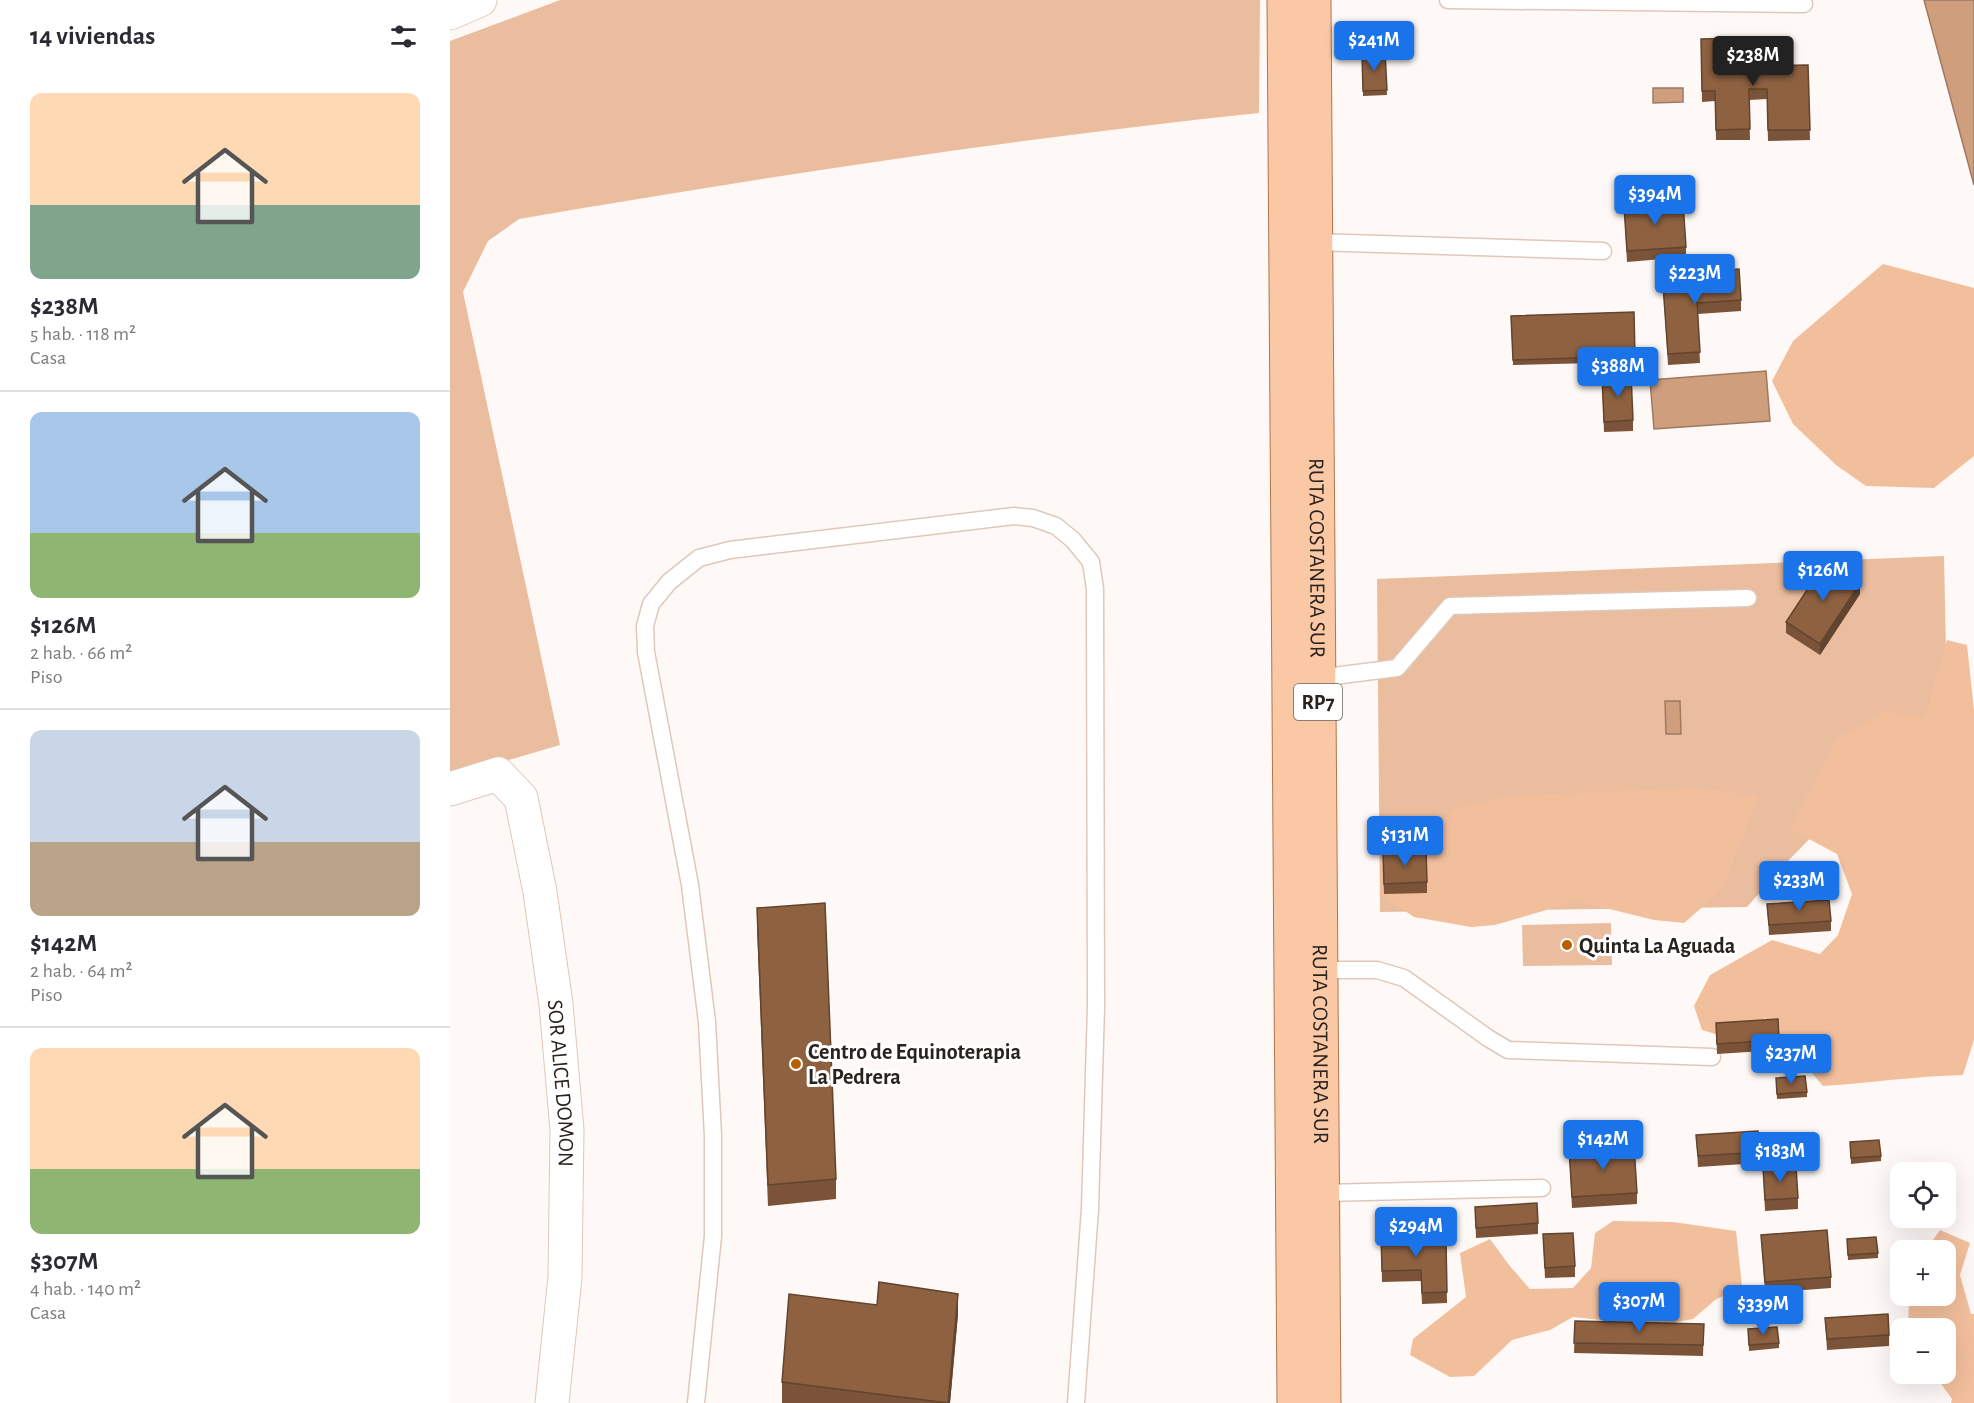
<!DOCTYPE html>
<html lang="es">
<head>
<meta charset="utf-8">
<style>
  :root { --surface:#fff; --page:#f2f2f3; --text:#2b2b33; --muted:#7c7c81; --line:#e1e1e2; --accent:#1a73e8 }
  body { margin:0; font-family:"Alegreya Sans",sans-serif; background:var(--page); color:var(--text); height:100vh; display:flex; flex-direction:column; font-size:22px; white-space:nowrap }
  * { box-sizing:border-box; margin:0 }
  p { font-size:20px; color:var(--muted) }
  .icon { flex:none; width:33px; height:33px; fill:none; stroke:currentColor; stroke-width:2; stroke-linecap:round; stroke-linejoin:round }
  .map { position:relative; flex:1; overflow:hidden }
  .panel { display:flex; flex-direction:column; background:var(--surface); width:450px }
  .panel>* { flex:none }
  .fabs { position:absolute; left:1440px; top:1162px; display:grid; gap:12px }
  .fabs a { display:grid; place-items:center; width:66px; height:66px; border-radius:12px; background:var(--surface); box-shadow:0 6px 24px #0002; font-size:30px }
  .price { position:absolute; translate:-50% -51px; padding:0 14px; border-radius:6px; background:var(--accent); color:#fff; font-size:20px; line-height:39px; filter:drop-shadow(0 2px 3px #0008) }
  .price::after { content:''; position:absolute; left:50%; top:36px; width:18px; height:14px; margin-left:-9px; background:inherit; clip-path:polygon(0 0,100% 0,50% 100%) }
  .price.active { background:#222; color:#fff }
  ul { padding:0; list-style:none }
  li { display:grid; align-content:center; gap:12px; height:318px; padding:0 30px }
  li+li { border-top:2px solid var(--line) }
  li span { display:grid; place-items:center; height:186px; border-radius:12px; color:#555 }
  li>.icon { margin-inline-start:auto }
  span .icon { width:108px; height:108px; fill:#fffc; stroke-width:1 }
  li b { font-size:26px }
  h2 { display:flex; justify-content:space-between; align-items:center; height:72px; padding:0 30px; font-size:26px }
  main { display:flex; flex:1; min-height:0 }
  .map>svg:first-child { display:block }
  .green { fill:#eabd9f }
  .forest { fill:#f2bf9d }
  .water { fill:#cf9e7d; stroke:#9e7960; stroke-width:1.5 }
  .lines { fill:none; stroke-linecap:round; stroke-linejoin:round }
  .lane-casing { stroke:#dfc8b9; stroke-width:19 }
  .street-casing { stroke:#dfc8b9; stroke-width:35 }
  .primary-casing { stroke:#af764e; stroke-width:35 }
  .lane { stroke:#fff; stroke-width:16 }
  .street { stroke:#fff; stroke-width:33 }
  .primary { stroke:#fac8a5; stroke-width:33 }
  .wall { fill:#7a5338 }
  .shaded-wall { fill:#63442e }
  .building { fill:#8e6141; stroke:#63442e; stroke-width:1.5 }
  .poi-dot { fill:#ba5f00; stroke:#fff; stroke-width:2 }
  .labels { text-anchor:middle; stroke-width:6; stroke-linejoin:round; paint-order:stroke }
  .shield { fill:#fff; stroke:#6a6460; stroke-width:1.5 }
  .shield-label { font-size:21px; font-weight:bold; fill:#2a221c }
  .street-label { font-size:22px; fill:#2a221c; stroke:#fff }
  .poi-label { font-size:22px; font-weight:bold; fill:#2a221c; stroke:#fff; text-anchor:start }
</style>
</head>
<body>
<main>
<section class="panel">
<h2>14 viviendas<svg class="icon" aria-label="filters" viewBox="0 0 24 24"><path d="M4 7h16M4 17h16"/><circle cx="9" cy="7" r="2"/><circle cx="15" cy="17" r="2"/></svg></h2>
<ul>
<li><span style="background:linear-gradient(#ffd9b3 60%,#7fa58c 0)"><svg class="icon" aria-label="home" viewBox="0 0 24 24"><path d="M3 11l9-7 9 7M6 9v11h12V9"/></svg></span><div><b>$238M</b><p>5 hab. · 118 m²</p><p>Casa</p></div></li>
<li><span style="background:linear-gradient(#a9c7e8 65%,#8fb573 0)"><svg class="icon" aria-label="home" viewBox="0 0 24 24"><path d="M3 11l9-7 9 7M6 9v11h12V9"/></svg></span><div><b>$126M</b><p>2 hab. · 66 m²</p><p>Piso</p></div></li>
<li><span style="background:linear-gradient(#c9d6e8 60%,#b9a48a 0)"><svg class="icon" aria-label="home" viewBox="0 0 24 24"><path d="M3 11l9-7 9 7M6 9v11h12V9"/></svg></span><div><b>$142M</b><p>2 hab. · 64 m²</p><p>Piso</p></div></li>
<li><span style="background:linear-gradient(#ffd9b3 65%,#8fb573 0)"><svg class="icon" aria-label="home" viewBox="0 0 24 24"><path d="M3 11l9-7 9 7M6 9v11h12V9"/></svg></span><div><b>$307M</b><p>4 hab. · 140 m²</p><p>Casa</p></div></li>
</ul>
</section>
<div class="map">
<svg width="1524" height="1403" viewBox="0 0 1524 1403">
  <rect width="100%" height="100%" fill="#fef9f6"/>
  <g class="green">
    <path d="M110 0H810L809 113C561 139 315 177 69 219L38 241 13 292 110 745 0 777V41Z"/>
    <path d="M1494 556 1497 699 1332 867 1297 907 930 912 927 579Z"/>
    <path d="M1161 923 1162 965 1073 966 1072 925Z"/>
  </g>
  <g class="forest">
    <path d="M1433 264 1524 288V456L1484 488 1416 486 1386 465 1343 424 1322 381 1343 341Z"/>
    <path d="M1497 640 1517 645 1524 710V1040L1513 1075C1466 1076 1420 1083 1373 1086L1315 1018 1285 1040 1252 1030 1244 1006 1260 975 1322 940 1370 954 1388 935 1402 894 1387 854 1340 829 1387 738 1436 711 1475 717Z"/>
    <path d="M1248 788 1309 796 1272 890 1234 923 1204 920 1127 901 1045 925 1021 927 964 917 930 894 952 849 1005 810 1054 796Z"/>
    <path d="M1163 1221 1223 1222 1286 1231 1292 1286 1265 1300 1243 1319 1208 1326 1123 1317 1100 1330 1062 1340 1024 1376 1000 1377 960 1355 963 1339 1016 1297 1010 1253 1040 1239 1059 1265 1080 1289 1123 1288 1141 1268 1145 1233Z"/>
    <path d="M1490 1230 1520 1243 1510 1275 1521 1314H1524V1403H1501L1502 1399 1484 1374H1496V1329H1458L1459 1296H1496V1251H1475Z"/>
  </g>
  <g class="water">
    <path d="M1474 0H1524V185Z"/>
    <path d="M1203 88H1233V102L1203 103Z"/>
    <path d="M1316 371 1320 421 1204 429 1200 380Z"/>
    <path d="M1215 701H1230L1231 734H1216Z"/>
  </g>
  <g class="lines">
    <g class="lane-casing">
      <g id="lane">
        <path d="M998 0 1354 4"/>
        <path d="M865 242 1153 251"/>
        <path d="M868 678 947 668 1000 606 1298 598"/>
        <path d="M870 970H927L954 978 1038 1038 1058 1050 1262 1057"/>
        <path d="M873 1193 1092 1188"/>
        <path d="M246 1403 263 1236V1136L257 1022 240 885 196 652 195 626 201 604 219 582 249 558 280 550 564 516 583 518 606 526 623 540 641 562 645 589 646 1007 640 1209 626 1403"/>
      </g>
    </g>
    <g class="street-casing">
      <g id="street">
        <path d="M0 13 30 0"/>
        <path id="s1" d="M0 789 48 774 71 798 90 892 106 1004 117 1130 115 1277 102 1403"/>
      </g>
    </g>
    <g class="primary-casing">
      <g id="primary">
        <path d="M834 0 844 1403"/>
        <path id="s2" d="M864 0 874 1403"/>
      </g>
    </g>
    <use href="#lane" class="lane"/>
    <use href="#street" class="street"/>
    <use href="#primary" class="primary"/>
  </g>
  <g class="wall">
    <path d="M1251 39 1299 66 1358 65 1360 140 1318 141 1317 99 1299 100 1300 140H1266L1265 101 1252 102Z"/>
    <path d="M935 52 937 95 913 96 912 53Z"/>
    <path d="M1174 206 1236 247V257L1177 262Z"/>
    <path d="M1238 272 1291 300V311L1248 314 1250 363 1218 365 1213 285 1238 284Z"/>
    <path d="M1184 312 1185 362 1063 365 1061 316Z"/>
    <path d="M1152 376 1183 420V431L1154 432Z"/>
    <path d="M1410 594 1370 655 1336 633V622Z"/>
    <path d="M933 863 977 882V893L934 894Z"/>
    <path d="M1317 904 1381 921V931L1319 935Z"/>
    <path d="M307 908 386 1179V1199L318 1206 307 928Z"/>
    <path d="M1266 1023 1329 1040V1050L1267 1054Z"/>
    <path d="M1326 1078 1357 1092V1097L1327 1099Z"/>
    <path d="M1246 1135 1310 1152V1163L1248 1167Z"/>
    <path d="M1400 1142 1431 1156V1161L1401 1164Z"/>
    <path d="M1119 1148 1187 1193V1204L1122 1208Z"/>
    <path d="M1313 1167 1348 1198V1209L1315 1211Z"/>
    <path d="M1025 1207 1088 1223V1234L1026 1238Z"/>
    <path d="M931 1233 974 1242 996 1241 997 1303 972 1304 971 1281 932 1282Z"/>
    <path d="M1093 1234 1125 1266V1277L1095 1278Z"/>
    <path d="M1311 1235 1381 1277V1288L1315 1293Z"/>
    <path d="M1397 1239 1428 1253V1258L1398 1260Z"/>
    <path d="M508 1314 500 1403H332V1382Z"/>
    <path d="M1375 1318 1439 1335V1346L1377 1350Z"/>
    <path d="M1125 1321 1254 1324 1253 1356 1124 1353Z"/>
    <path d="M1298 1329 1329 1343V1348L1299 1351Z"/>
  </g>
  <g class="shaded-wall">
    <path d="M1410 583V594L1370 655V644Z"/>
    <path d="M508 1294V1314L500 1403H498Z"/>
  </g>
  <g class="building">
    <path d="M1298 38 1299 66 1358 65 1360 130H1318L1317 89H1299L1300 129 1266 130 1265 91H1252L1251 39Z"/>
    <path d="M935 52 937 90 913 91 912 53Z"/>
    <path d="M1233 202 1236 247 1177 251 1174 206Z"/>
    <path d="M1289 269 1291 300 1247 303 1250 352 1218 354 1213 285 1238 284V272Z"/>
    <path d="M1184 312 1185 356 1063 360 1061 316Z"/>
    <path d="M1181 374 1183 420 1154 422 1152 376Z"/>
    <path d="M1376 561 1410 583 1370 644 1336 622Z"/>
    <path d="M976 850 977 882 934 884 933 852Z"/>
    <path d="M1379 900 1381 921 1319 925 1317 904Z"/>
    <path d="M375 903 386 1179 318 1185 307 908Z"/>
    <path d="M1328 1019 1329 1040 1267 1044 1266 1023Z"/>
    <path d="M1355 1076 1357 1092 1327 1094 1326 1078Z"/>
    <path d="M1308 1131 1310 1152 1248 1156 1246 1135Z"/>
    <path d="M1429 1140 1431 1156 1401 1158 1400 1142Z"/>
    <path d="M1184 1145 1187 1193 1122 1197 1119 1148Z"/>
    <path d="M1346 1166 1348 1198 1315 1200 1313 1167Z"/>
    <path d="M1087 1203 1088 1223 1026 1228 1025 1207Z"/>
    <path d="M1377 1230 1381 1277 1315 1282 1311 1235Z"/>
    <path d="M974 1232V1242L996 1241 997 1292 972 1293 971 1270 932 1271 931 1233Z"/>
    <path d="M1123 1233 1125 1266 1095 1268 1093 1234Z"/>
    <path d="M1426 1237 1428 1253 1398 1255 1397 1239Z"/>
    <path d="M429 1282 508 1294 498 1403 332 1382 339 1294 427 1305Z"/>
    <path d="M1438 1314 1439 1335 1377 1339 1375 1318Z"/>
    <path d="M1125 1321 1254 1324 1253 1345 1124 1343Z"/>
    <path d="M1327 1327 1329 1343 1299 1345 1298 1329Z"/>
  </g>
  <g class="poi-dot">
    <circle cx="1117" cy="945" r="6"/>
    <circle cx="346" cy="1064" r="6"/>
  </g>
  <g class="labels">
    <rect class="shield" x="844" y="684" width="48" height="36" rx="4.5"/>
    <g class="shield-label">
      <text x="868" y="709">RP7</text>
    </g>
    <g class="street-label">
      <text dy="8" stroke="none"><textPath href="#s2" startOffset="558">RUTA COSTANERA SUR</textPath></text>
      <text dy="8" stroke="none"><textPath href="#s2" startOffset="1044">RUTA COSTANERA SUR</textPath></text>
      <text dy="8" stroke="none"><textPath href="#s1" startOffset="372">SOR ALICE DOMON</textPath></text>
    </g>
    <g class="poi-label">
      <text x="1129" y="953">Quinta La Aguada</text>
      <text x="358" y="1059">Centro de Equinoterapia<tspan x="358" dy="25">La Pedrera</tspan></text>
    </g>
  </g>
</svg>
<div class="fabs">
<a><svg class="icon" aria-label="locate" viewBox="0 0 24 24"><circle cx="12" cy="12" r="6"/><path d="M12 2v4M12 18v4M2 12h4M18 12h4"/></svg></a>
<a>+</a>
<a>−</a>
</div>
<b class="price" style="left:924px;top:72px">$241M</b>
<b class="price active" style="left:1303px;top:87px">$238M</b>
<b class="price" style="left:1205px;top:226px">$394M</b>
<b class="price" style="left:1245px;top:305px">$223M</b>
<b class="price" style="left:1168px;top:398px">$388M</b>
<b class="price" style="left:1373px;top:602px">$126M</b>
<b class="price" style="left:955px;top:867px">$131M</b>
<b class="price" style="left:1349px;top:912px">$233M</b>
<b class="price" style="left:1341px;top:1085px">$237M</b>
<b class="price" style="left:1153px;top:1171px">$142M</b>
<b class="price" style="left:1330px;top:1183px">$183M</b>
<b class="price" style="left:966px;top:1258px">$294M</b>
<b class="price" style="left:1189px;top:1333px">$307M</b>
<b class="price" style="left:1313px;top:1336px">$339M</b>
</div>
</main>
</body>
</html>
